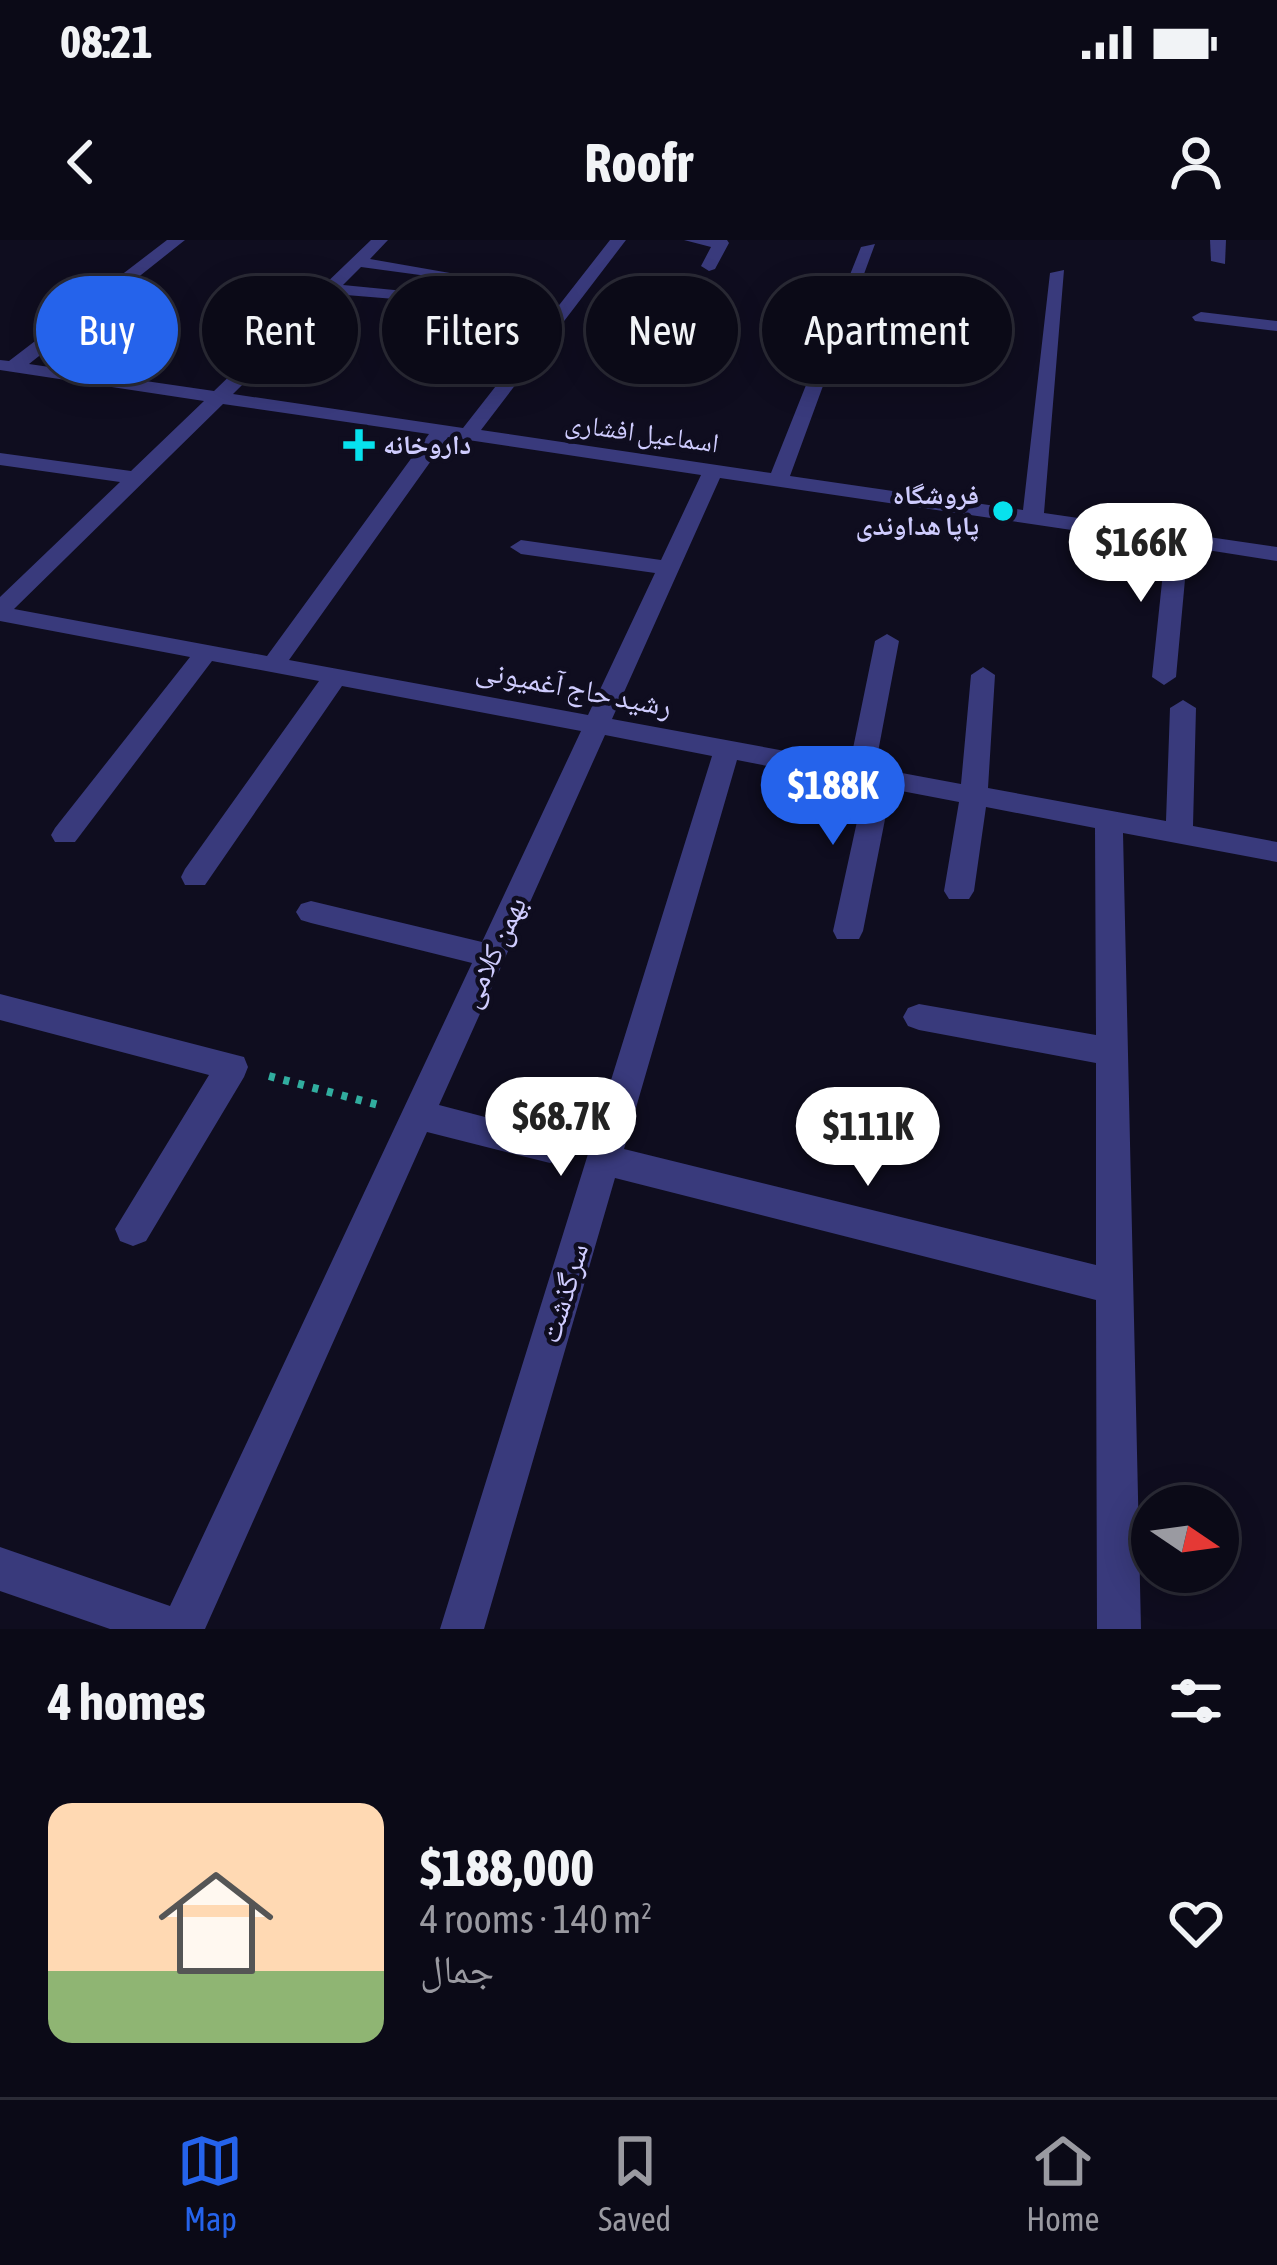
<!DOCTYPE html>
<html lang="en">
<head>
<meta charset="utf-8">
<style>
  :root { --surface:#0b0a17; --page:#141320; --text:#f1f3f6; --muted:#9a9aa1; --line:#2b2b36; --accent:#2563eb }
  body { margin:0; font-family:"Asap Condensed","Noto Naskh Arabic",sans-serif; background:var(--page); color:var(--text); height:100vh; display:flex; flex-direction:column; font-size:45px; white-space:nowrap }
  * { box-sizing:border-box; margin:0 }
  p { font-size:39px; color:var(--muted) }
  .icon { flex:none; width:66px; height:66px; fill:none; stroke:currentColor; stroke-width:2; stroke-linecap:round; stroke-linejoin:round }
  .map { position:relative; height:1389px; overflow:hidden }
  .side { display:flex; flex-direction:column; background:var(--surface); flex:1 }
  .side>* { flex:none }
  .guide { position:absolute; left:36px; top:36px; width:1206px; height:108px; display:flex; gap:24px }
  .needle { width:78px; rotate:103deg }
  .buttons { position:absolute; left:1131px; top:1245px; display:grid; gap:24px }
  .buttons a { display:grid; place-items:center; width:108px; height:108px; border-radius:50%; background:var(--surface); box-shadow:0 6px 30px #0003,0 0 0 3px var(--line); font-size:60px }
  .price { position:absolute; translate:-50% -102px; padding:0 27px; border-radius:42px; background:#fff; color:#222; font-size:39px; line-height:78px; filter:drop-shadow(0 3px 6px #0008) }
  .price::after { content:''; position:absolute; left:50%; top:72px; width:36px; height:27px; margin-left:-18px; background:inherit; clip-path:polygon(0 0,100% 0,50% 100%) }
  .price.on { background:var(--accent); color:#fff }
  ul { padding:0; list-style:none }
  li { display:flex; align-items:center; gap:36px; height:300px; padding:0 48px }
  li span { display:grid; place-items:center; flex:none; width:336px; height:240px; border-radius:24px; color:#555 }
  li>.icon { margin-inline-start:auto }
  span .icon { width:144px; height:144px; fill:#fffc; stroke-width:1 }
  li b { font-size:51px }
  h2 { display:flex; justify-content:space-between; align-items:center; height:144px; padding:0 48px; font-size:51px }
  .pill { padding:0 42px; border-radius:54px; background:var(--surface); box-shadow:0 6px 30px #0003,0 0 0 3px var(--line); font-size:42px; line-height:108px }
  .pill.on { background:var(--accent); color:#fff }
  .status { display:flex; justify-content:space-between; align-items:center; height:84px; padding:0 60px; background:var(--surface); direction:ltr }
  .status svg { height:33px; fill:currentColor }
  header { display:flex; justify-content:space-between; align-items:center; height:156px; padding:0 48px; background:var(--surface); font-size:54px; font-weight:700 }
  .tabs { display:flex; justify-content:space-around; align-items:center; height:168px; border-top:3px solid var(--line); background:var(--surface); font-size:33px; color:var(--muted) }
  .tabs a { display:grid; justify-items:center; gap:6px }
  .tabs .on { color:var(--accent) }
  .map>svg:first-child { display:block }
  .lines { fill:none; stroke-linecap:round; stroke-linejoin:round }
  .path { stroke:#31ad9f; stroke-width:8; stroke-dasharray:6 9; stroke-linecap:butt }
  .street { fill:#393a7c; fill-rule:evenodd }
  .poi-dot { fill:#07e2ee; stroke:#0f0d1f; stroke-width:4.5 }
  .labels { text-anchor:middle; stroke-width:9; stroke-linejoin:round; paint-order:stroke }
  .far-street-label { font-size:27px; fill:#cfccfe; stroke:#0f0d1f }
  .far-poi-label { font-size:27px; font-weight:bold; fill:#cfccfe; stroke:#0f0d1f; text-anchor:start }
  .street-label { font-size:30px; fill:#cfccfe; stroke:#0f0d1f }
</style>
</head>
<body>
<div class="status"><b>08:21</b><svg viewBox="0 0 49 12"><path d="M0 12V9h3v3zM5 12V6h3v6zM10 12V3h3v9zM15 12V0h3v12zM26 1h20v11H26zM47 4h2v5h-2z"/></svg></div>
<header><svg class="icon" aria-label="back" viewBox="0 0 24 24"><path d="M15 5l-7 7 7 7"/></svg>Roofr<svg class="icon" aria-label="person" viewBox="0 0 24 24"><circle cx="12" cy="8" r="4"/><path d="M4 21q1-7 8-7t8 7"/></svg></header>
<div class="map">
<svg width="1277" height="1389" viewBox="0 0 1277 1389">
  <rect width="100%" height="100%" fill="#0f0d1f"/>
  <g class="lines">
    <path class="path" d="M269 836 382 866"/>
    <g class="street">
      <path d="M167 0H185L29 124 214 151 371 0H388L370 19 450 33 442 38 361 27 343 45 425 53 433 58 431 62 334 54 233 154 463 188 610 0H626L481 190 771 233 861 7 875 4 790 236 1023 270 1050 33 1064 30 1044 273 1277 307V321L1188 307 1176 437 1164 445 1152 437 1166 304 720 238 612 479 850 523 875 401 887 394 899 401 875 528 961 544 971 435 983 427 995 435 988 548 1166 581 1170 468 1183 460 1196 468 1193 586 1277 602V622L1123 593 1141 1389H1097L1096 1060 615 938 484 1389H440L712 516 605 495 439 865 562 897 567 908 562 919 550 923 427 892 205 1389H110L0 1351V1307L170 1366 472 723 311 683 301 680 296 672 301 664 311 661 482 702 581 491 342 446 205 645H185L181 637 185 629 319 441 212 421 75 602H55L51 595 55 588 190 417 0 381V357L120 242 0 225V213L131 231 204 161 0 130V120L9 121ZM223 164 429 194 267 416 14 369ZM448 197 701 235 661 320 521 300 510 307 521 314 655 333 588 475 289 420ZM737 520 865 545 833 691 837 699H859L863 691 891 549 959 562 944 651 949 659H969L974 651 986 567 1095 588 1096 795 919 764 908 768 903 777 908 786 919 790 1096 823V1025L624 909Z"/>
      <path d="M684 0H727L729 3 715 29 709 31 701 26 711 7Z"/>
      <path d="M1210 0H1226L1225 24 1211 21Z"/>
      <path d="M1201 72 1277 81V91L1195 81 1192 77Z"/>
      <path d="M0 754 244 817 248 827 244 837 146 1001 133 1006 120 1001 115 989 209 835 0 780Z"/>
    </g>
  </g>
  <g class="poi-dot">
    <path d="M353 187h12v12h12v12h-12v12h-12v-12h-12v-12h12z"/>
    <circle cx="1003" cy="271" r="12"/>
  </g>
  <g class="labels">
    <g class="far-street-label">
      <text transform="translate(642 193) rotate(8)" y="9">اسماعیل افشاری</text>
    </g>
    <g class="far-poi-label">
      <text x="383" y="214">داروخانه</text>
      <text x="979" y="264" text-anchor="end">فروشگاه<tspan x="979" dy="31">پاپا هداوندی</tspan></text>
    </g>
    <g class="street-label">
      <text transform="translate(574 448) rotate(11)" y="10">رشید حاج آغمیونی</text>
      <text transform="translate(493 712) rotate(-65)" y="10">بهمن کلامی</text>
      <text transform="translate(564 1053) rotate(-73)" y="10">سرگذشت</text>
    </g>
  </g>
</svg>
<div class="buttons">
<a><svg class="needle" viewBox="-14 -14 28 28"><path d="M0-13l5 13h-10z" fill="#e53935"/><path d="M0 13l5-13h-10z" fill="#9a9aa1"/></svg></a>
</div>
<b class="price" style="left:1141px;top:365px">$166K</b>
<b class="price on" style="left:833px;top:608px">$188K</b>
<b class="price" style="left:561px;top:939px">$68.7K</b>
<b class="price" style="left:868px;top:949px">$111K</b>
<div class="guide">
<a class="pill on">Buy</a>
<a class="pill">Rent</a>
<a class="pill">Filters</a>
<a class="pill">New</a>
<a class="pill">Apartment</a>
</div>
</div>
<section class="side">
<h2>4 homes<svg class="icon" aria-label="filters" viewBox="0 0 24 24"><path d="M4 7h16M4 17h16"/><circle cx="9" cy="7" r="2"/><circle cx="15" cy="17" r="2"/></svg></h2>
<ul>
<li><span style="background:linear-gradient(#ffd9b3 70%,#8fb573 0)"><svg class="icon" aria-label="home" viewBox="0 0 24 24"><path d="M3 11l9-7 9 7M6 9v11h12V9"/></svg></span><div><b>$188,000</b><p>4 rooms · 140 m²</p><p>جمال</p></div><svg class="icon" aria-label="heart" viewBox="0 0 24 24"><path d="M12 20l-8-8c-3-5 5-10 8-4 3-6 11-1 8 4z"/></svg></li>
</ul>
</section>
<nav class="tabs">
<a class="on"><svg class="icon" aria-label="map" viewBox="0 0 24 24"><path d="M3 6l6-2 6 2 6-2v14l-6 2-6-2-6 2zM9 4v14M15 6v14"/></svg>Map</a>
<a><svg class="icon" aria-label="saved" viewBox="0 0 24 24"><path d="M7 4h10v16l-5-4-5 4z"/></svg>Saved</a>
<a><svg class="icon" aria-label="home" viewBox="0 0 24 24"><path d="M3 11l9-7 9 7M6 9v11h12V9"/></svg>Home</a>
</nav>
</body>
</html>
